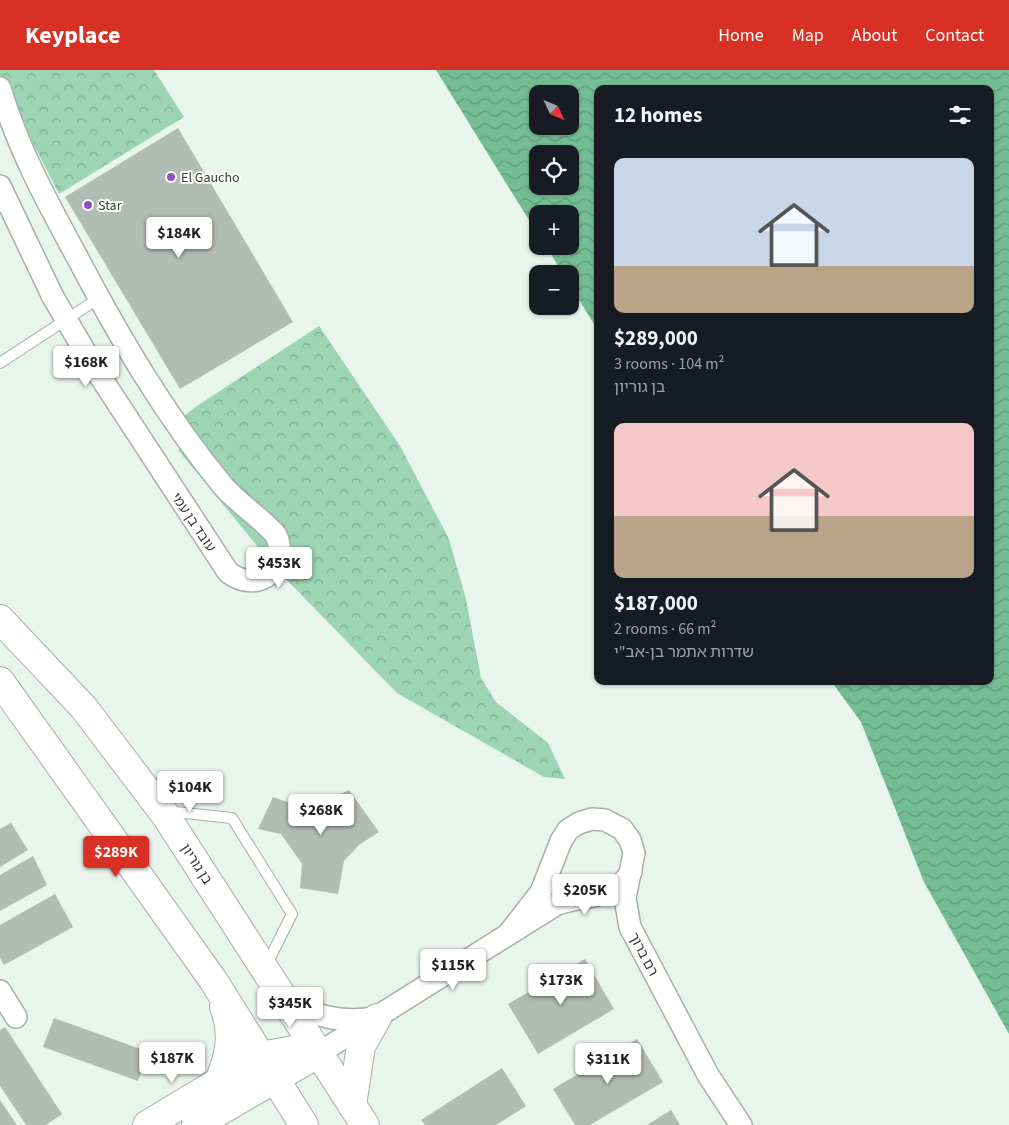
<!DOCTYPE html>
<html lang="en">
<head>
<meta charset="utf-8">
<style>
  :root { --surface:#171b24; --page:#20242c; --text:#f1f3f6; --muted:#9ea1a6; --accent:#d93025 }
  body { margin:0; font-family:"Source Sans 3","Noto Sans Hebrew",sans-serif; background:var(--page); color:var(--text); height:100vh; display:flex; flex-direction:column; font-size:19px; white-space:nowrap }
  * { box-sizing:border-box; margin:0 }
  p { font-size:16px; color:var(--muted) }
  .icon { flex:none; width:28px; height:28px; fill:none; stroke:currentColor; stroke-width:2; stroke-linecap:round; stroke-linejoin:round }
  .map { position:relative; flex:1; overflow:hidden }
  .sheet { position:absolute; left:594px; top:15px; width:400px; height:600px; display:flex; flex-direction:column; background:var(--surface); border-radius:10px; box-shadow:0 1px 4px #0004 }
  .sheet>* { flex:none }
  .needle { width:32px; rotate:134deg }
  .controls { position:absolute; left:529px; top:15px; display:grid; gap:10px }
  .controls a { display:grid; place-items:center; width:50px; height:50px; border-radius:10px; background:var(--surface); box-shadow:0 1px 4px #0004; font-size:25px }
  .price { position:absolute; translate:-50% -42px; padding:0 11px; border-radius:5px; background:#fff; color:#222; font-size:16px; line-height:32px; filter:drop-shadow(0 1px 2px #0008) }
  .price::after { content:''; position:absolute; left:50%; top:30px; width:15px; height:11px; margin-left:-8px; background:inherit; clip-path:polygon(0 0,100% 0,50% 100%) }
  .price.on { background:var(--accent); color:#fff }
  ul { padding:0; list-style:none }
  li { display:grid; align-content:center; gap:10px; height:265px; padding:0 20px }
  li span { display:grid; place-items:center; height:155px; border-radius:10px; color:#555 }
  li>.icon { margin-inline-start:auto }
  span .icon { width:90px; height:90px; fill:#fffc; stroke-width:1 }
  li b { font-size:21px }
  h2 { display:flex; justify-content:space-between; align-items:center; height:60px; padding:0 20px; font-size:21px }
  header { display:flex; align-items:center; gap:30px; box-sizing:border-box; height:70px; padding:0 25px; background:var(--accent); color:#fff }
  header strong { font-size:24px }
  nav { display:flex; gap:28px; margin-inline-start:auto; font-size:18px }
  .map>svg:first-child { display:block }
  .park { fill:url(#park-crowns) }
  .water { fill:url(#water-waves); fill-rule:evenodd }
  .building { fill:#b0bcb4 }
  .lines { fill:none; stroke-linecap:round; stroke-linejoin:round }
  .lane-casing { stroke:#a4b0a8; stroke-width:12 }
  .street-casing { stroke:#a4b0a8; stroke-width:24 }
  .secondary-casing { stroke:#a4b0a8; stroke-width:30 }
  .lane { stroke:#fff; stroke-width:10 }
  .street { stroke:#fff; stroke-width:21 }
  .secondary { stroke:#fff; stroke-width:28 }
  .poi-dot { fill:#934fc4; stroke:#fff; stroke-width:2 }
  .labels { text-anchor:middle; stroke-width:4; stroke-linejoin:round; paint-order:stroke }
  .poi-label { font-size:14px; fill:#373c39; stroke:#fff; text-anchor:start }
  .street-label { font-size:14px; fill:#373c39; stroke:#fff }
</style>
</head>
<body>
<header>
<strong>Keyplace</strong>
<nav><a>Home</a><a>Map</a><a>About</a><a>Contact</a></nav>
</header>
<div class="map">
<svg width="1009" height="1055" viewBox="0 0 1009 1055">
  <defs>
    <pattern id="park-crowns" width="20" height="18" patternUnits="userSpaceOnUse" patternTransform="scale(1.25)"><rect width="20" height="18" fill="#9cd4b4"/><path d="M2 6a3 3 0 1 1 6 0M12 15a3 3 0 1 1 6 0" fill="none" stroke="#80ad93"/></pattern>
    <pattern id="water-waves" width="16" height="10" patternUnits="userSpaceOnUse" patternTransform="scale(1.25)"><rect width="16" height="10" fill="#74bd94"/><path d="M0 5q4-4 8 0t8 0" fill="none" stroke="#609b7a"/></pattern>
  </defs>
  <rect width="100%" height="100%" fill="#e8f5ed"/>
  <g class="park">
    <path d="M0 0H154L184 47 59 124 0 8Z"/>
    <path d="M319 256 400 376 449 469 466 529 481 608 496 632 548 673 565 709 544 707 397 623 277 500 179 381 176 353 194 338Z"/>
  </g>
  <path class="water" d="M436 0H1009V964L924 812 861 652 831 611H990V19H598L597 259 570 215V204H563L546 176H570V144H538L537 163ZM538 24H570V56H538ZM538 84H570V116H538Z"/>
  <g class="building">
    <path d="M178 58 293 252 180 319 65 127Z"/>
    <path d="M349 720 379 762 359 775 344 791 338 824 300 818 302 794 281 764 258 759 273 727 296 735H316Z"/>
    <path d="M11 753 28 780 0 797V759Z"/>
    <path d="M33 786 47 815 0 841V805Z"/>
    <path d="M55 824 73 857 4 895 0 888V855Z"/>
    <path d="M585 889 614 939 538 984 508 934Z"/>
    <path d="M54 948 149 982 138 1011 43 977Z"/>
    <path d="M5 957 62 1044 46 1055H26L0 1016V960Z"/>
    <path d="M637 969 663 1012 590 1055H575L553 1019Z"/>
    <path d="M502 998 526 1036 496 1055H425L421 1050Z"/>
    <path d="M0 1030 17 1055H0Z"/>
    <path d="M671 1040 680 1055H647Z"/>
  </g>
  <g class="lines">
    <g class="lane-casing">
      <g id="lane">
        <path d="M0 293 99 228"/>
        <path d="M166 741 232 748 292 844 266 896"/>
      </g>
    </g>
    <g class="street-casing">
      <g id="street">
        <path d="M0 18C17 76 46 130 75 183 118 265 164 344 223 416 239 434 260 447 276 465 291 499 257 525 228 502L94 297 53 227 0 116"/>
        <path d="M509 863 541 822 561 771 568 760 579 753 592 749 605 750 622 759 630 770 634 783 625 828 630 857 708 1005 741 1055"/>
        <path d="M0 921 16 947"/>
        <path d="M284 926C312 947 339 953 375 948"/>
        <path d="M319 983 557 834C586 824 613 831 631 802"/>
      </g>
    </g>
    <g class="secondary-casing">
      <g id="secondary">
        <path d="M0 549 84 638 166 746 365 1055"/>
        <path d="M0 611 213 910 304 1055"/>
        <path d="M220 1009C230 984 234 962 224 937"/>
        <path d="M352 1035 361 976 377 948"/>
        <path d="M147 1055 261 986 299 979 319 983"/>
        <path d="M196 1055 319 983"/>
      </g>
    </g>
    <use href="#lane" class="lane"/>
    <use href="#street" class="street"/>
    <use href="#secondary" class="secondary"/>
  </g>
  <g class="poi-dot">
    <circle cx="171" cy="107" r="5"/>
    <circle cx="88" cy="135" r="5"/>
  </g>
  <g class="labels">
    <g class="poi-label">
      <text x="181" y="112">El Gaucho</text>
      <text x="98" y="140">Star</text>
    </g>
    <g class="street-label">
      <text transform="translate(194 452) rotate(56)" y="5">עובד בן עמי</text>
      <text transform="translate(197 794) rotate(57)" y="5">בן גוריון</text>
      <text transform="translate(644 884) rotate(62)" y="5">רם ברוך</text>
    </g>
  </g>
</svg>
<div class="controls">
<a><svg class="needle" viewBox="-14 -14 28 28"><path d="M0-13l5 13h-10z" fill="#e53935"/><path d="M0 13l5-13h-10z" fill="#9ea1a6"/></svg></a>
<a><svg class="icon" aria-label="locate" viewBox="0 0 24 24"><circle cx="12" cy="12" r="6"/><path d="M12 2v4M12 18v4M2 12h4M18 12h4"/></svg></a>
<a>+</a>
<a>−</a>
</div>
<b class="price" style="left:179px;top:189px">$184K</b>
<b class="price" style="left:86px;top:318px">$168K</b>
<b class="price" style="left:279px;top:519px">$453K</b>
<b class="price" style="left:190px;top:743px">$104K</b>
<b class="price" style="left:321px;top:766px">$268K</b>
<b class="price on" style="left:116px;top:808px">$289K</b>
<b class="price" style="left:585px;top:846px">$205K</b>
<b class="price" style="left:453px;top:921px">$115K</b>
<b class="price" style="left:561px;top:936px">$173K</b>
<b class="price" style="left:290px;top:959px">$345K</b>
<b class="price" style="left:172px;top:1014px">$187K</b>
<b class="price" style="left:608px;top:1015px">$311K</b>
<section class="sheet">
<h2>12 homes<svg class="icon" aria-label="filters" viewBox="0 0 24 24"><path d="M4 7h16M4 17h16"/><circle cx="9" cy="7" r="2"/><circle cx="15" cy="17" r="2"/></svg></h2>
<ul>
<li><span style="background:linear-gradient(#c9d6e8 70%,#b9a48a 0)"><svg class="icon" aria-label="home" viewBox="0 0 24 24"><path d="M3 11l9-7 9 7M6 9v11h12V9"/></svg></span><div><b>$289,000</b><p>3 rooms · 104 m²</p><p>בן גוריון</p></div></li>
<li><span style="background:linear-gradient(#f6c9c9 60%,#b9a48a 0)"><svg class="icon" aria-label="home" viewBox="0 0 24 24"><path d="M3 11l9-7 9 7M6 9v11h12V9"/></svg></span><div><b>$187,000</b><p>2 rooms · 66 m²</p><p>שדרות אתמר בן-אב&quot;י</p></div></li>
</ul>
</section>
</div>
</body>
</html>
